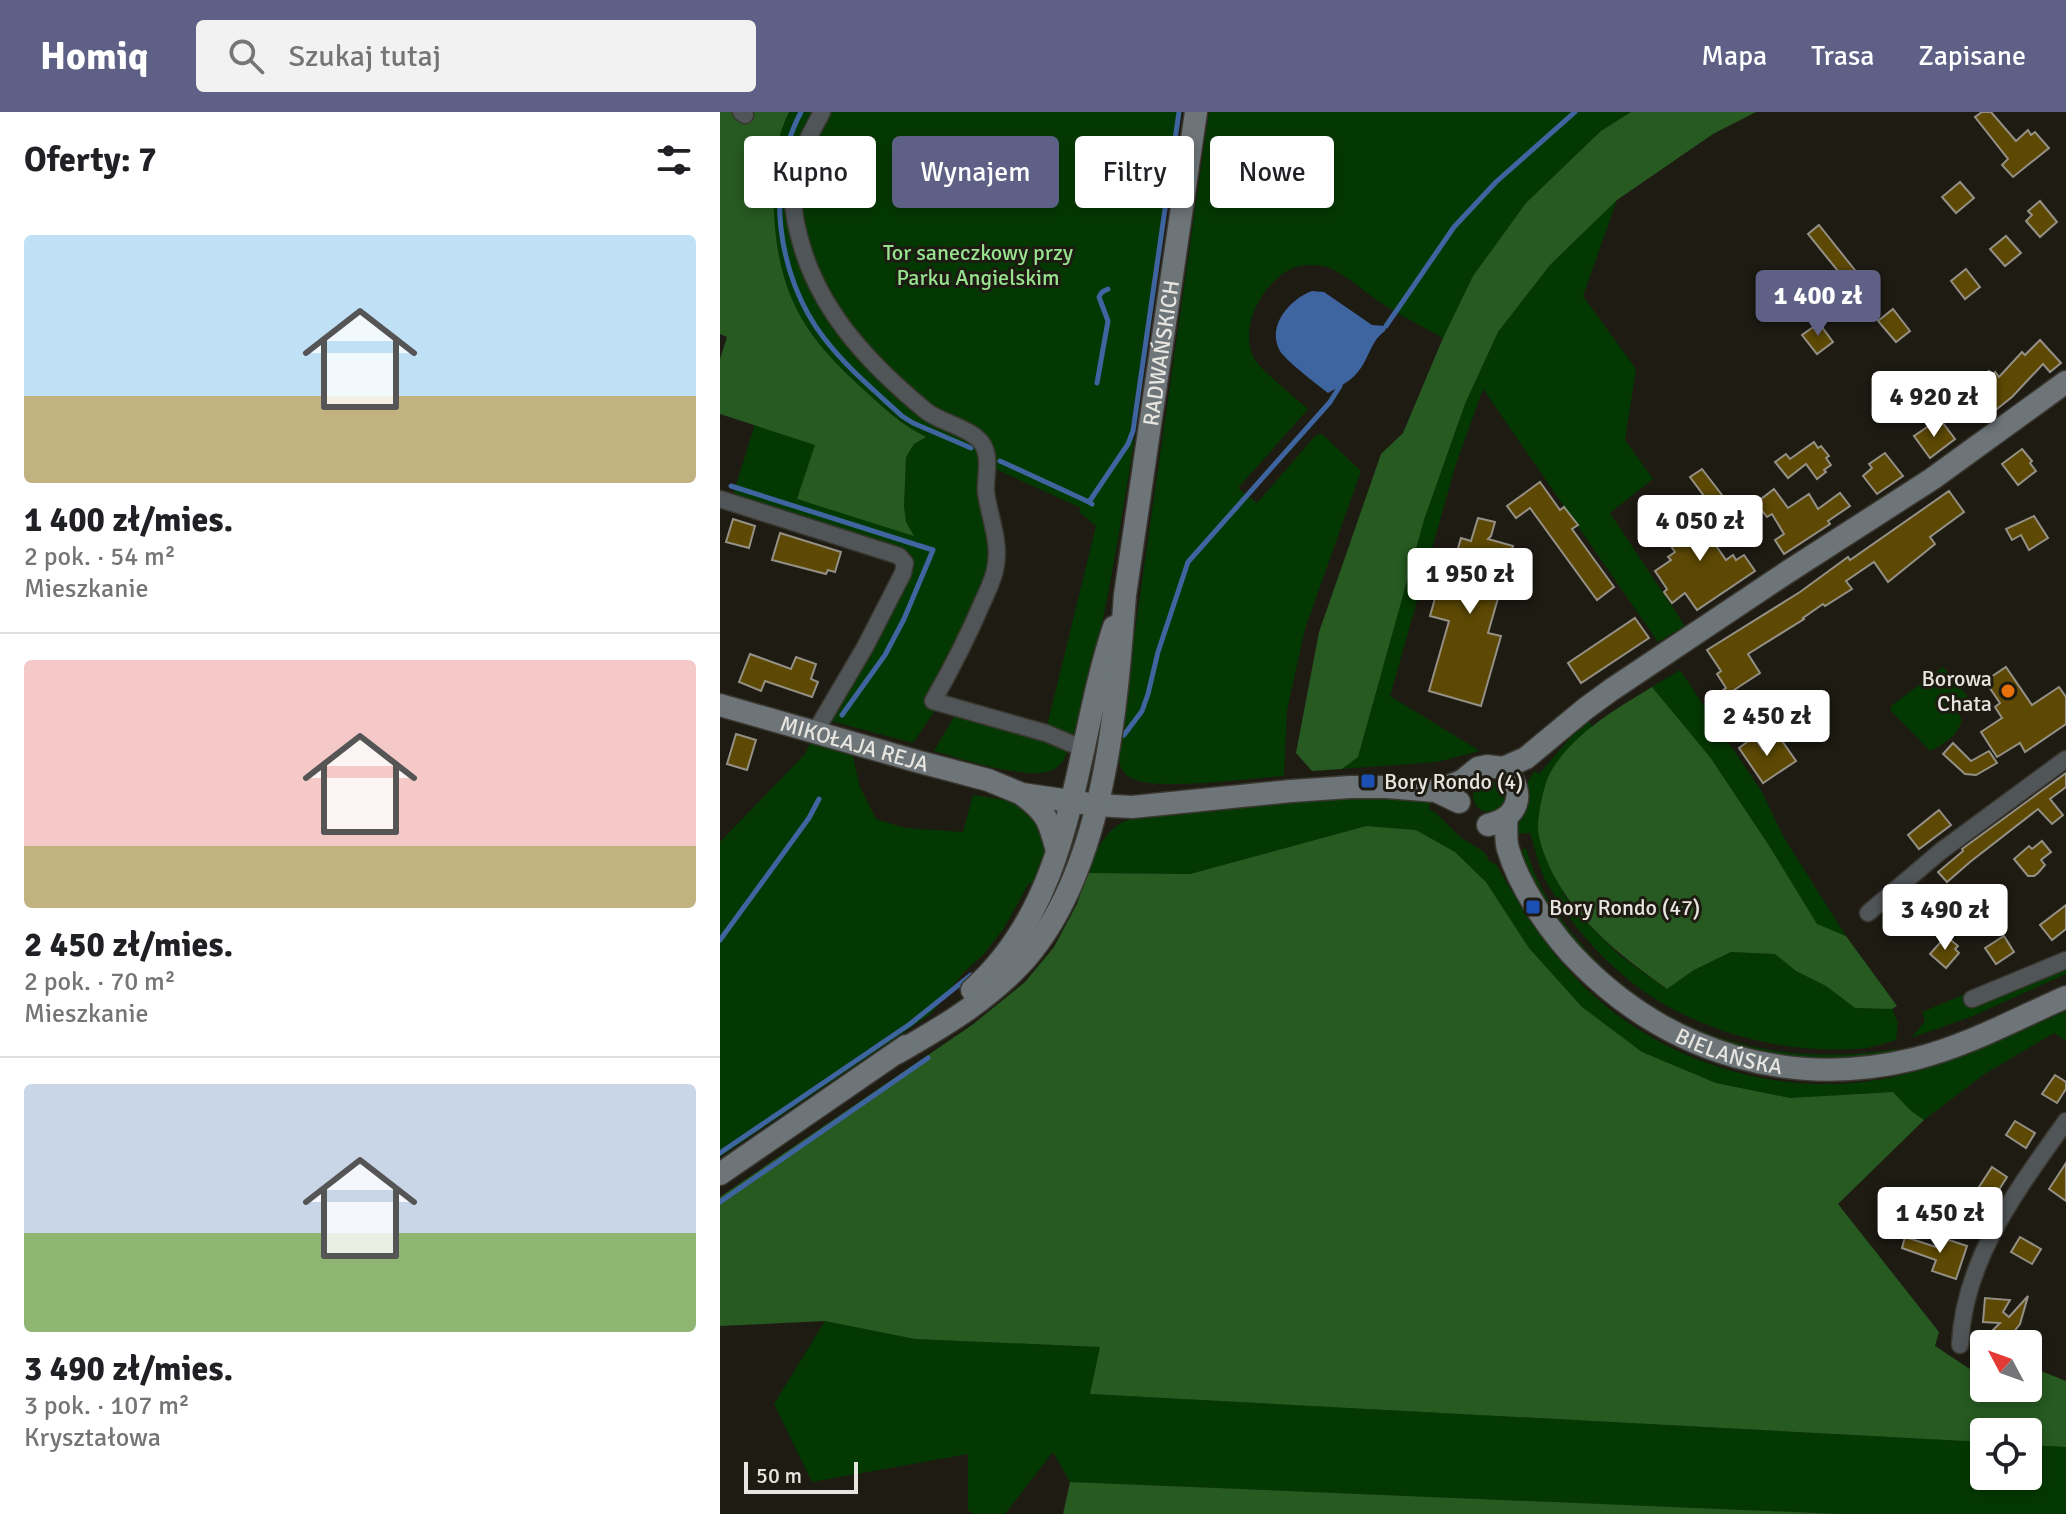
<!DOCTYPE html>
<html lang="pl">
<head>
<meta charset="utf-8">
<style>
  :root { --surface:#fff; --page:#f2f2f2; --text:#202124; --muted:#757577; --line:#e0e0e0; --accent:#5e6185 }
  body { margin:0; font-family:Signika,sans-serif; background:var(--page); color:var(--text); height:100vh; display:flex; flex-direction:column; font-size:30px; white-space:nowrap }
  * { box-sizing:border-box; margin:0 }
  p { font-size:26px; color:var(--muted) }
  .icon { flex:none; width:44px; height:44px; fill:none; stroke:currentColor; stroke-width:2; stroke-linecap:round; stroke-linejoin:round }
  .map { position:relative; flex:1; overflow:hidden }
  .side { display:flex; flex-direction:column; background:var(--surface); width:720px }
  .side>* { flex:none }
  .banner { position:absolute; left:24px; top:24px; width:760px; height:72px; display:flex; gap:16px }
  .needle { width:52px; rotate:311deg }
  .tools { position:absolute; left:1250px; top:1218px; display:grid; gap:16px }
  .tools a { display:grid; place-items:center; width:72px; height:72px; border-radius:8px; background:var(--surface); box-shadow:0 4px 12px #0003; font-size:40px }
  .scale { position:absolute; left:24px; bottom:20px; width:114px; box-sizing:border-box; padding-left:8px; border:4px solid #e7e5df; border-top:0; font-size:22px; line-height:28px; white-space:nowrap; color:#e7e5df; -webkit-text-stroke:6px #1e1b13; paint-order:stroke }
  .price { position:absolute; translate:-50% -68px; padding:0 18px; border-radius:8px; background:#fff; color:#222; font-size:26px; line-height:52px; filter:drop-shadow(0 2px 4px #0008) }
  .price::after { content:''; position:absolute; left:50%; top:48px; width:24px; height:18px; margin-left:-12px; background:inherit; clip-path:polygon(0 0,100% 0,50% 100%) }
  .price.selected { background:var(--accent); color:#fff }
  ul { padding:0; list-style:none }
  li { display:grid; align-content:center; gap:16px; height:424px; padding:0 24px }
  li+li { border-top:2px solid var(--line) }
  li span { display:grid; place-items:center; height:248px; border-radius:8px; color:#555 }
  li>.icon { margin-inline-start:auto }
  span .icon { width:144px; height:144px; fill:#fffc; stroke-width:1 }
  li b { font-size:34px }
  h2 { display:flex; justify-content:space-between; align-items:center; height:96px; padding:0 24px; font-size:34px }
  .chip { padding:0 28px; border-radius:8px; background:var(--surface); box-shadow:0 4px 12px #0003; font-size:28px; line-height:72px }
  .chip.selected { background:var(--accent); color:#fff }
  header { display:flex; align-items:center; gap:48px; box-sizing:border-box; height:112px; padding:0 40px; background:var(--accent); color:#fff }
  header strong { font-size:38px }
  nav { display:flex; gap:44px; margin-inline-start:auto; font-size:28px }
  .search { width:560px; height:72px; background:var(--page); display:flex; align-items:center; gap:20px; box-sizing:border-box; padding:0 28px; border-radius:8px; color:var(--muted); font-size:30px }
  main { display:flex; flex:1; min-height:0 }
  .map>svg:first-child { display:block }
  .green { fill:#043802 }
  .forest { fill:#265a21 }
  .water { fill:#3e659f }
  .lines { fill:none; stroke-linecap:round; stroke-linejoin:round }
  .stream { stroke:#3e659f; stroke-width:5 }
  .building { fill:#5d4904; stroke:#949085; stroke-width:2 }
  .street-casing { stroke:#3a3730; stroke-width:19 }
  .secondary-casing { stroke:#3a3730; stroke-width:25 }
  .street { stroke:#505557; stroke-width:16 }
  .secondary { stroke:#6d7579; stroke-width:22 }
  .food-dot { fill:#e8710a; stroke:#1e1b13; stroke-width:3 }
  .transit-dot { fill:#1a4fb4; stroke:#1e1b13; stroke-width:3 }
  .labels { text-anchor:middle; stroke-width:6; stroke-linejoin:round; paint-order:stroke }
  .park-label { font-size:22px; fill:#97e18f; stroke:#1e1b13 }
  .street-label { font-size:22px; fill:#e7e5df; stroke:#1e1b13 }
  .poi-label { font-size:22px; fill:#e7e5df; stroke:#1e1b13; text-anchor:start }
</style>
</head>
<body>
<header>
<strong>Homiq</strong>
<div class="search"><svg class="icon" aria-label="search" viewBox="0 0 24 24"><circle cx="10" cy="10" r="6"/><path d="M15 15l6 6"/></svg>Szukaj tutaj</div>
<nav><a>Mapa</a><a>Trasa</a><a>Zapisane</a></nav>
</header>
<main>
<section class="side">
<h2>Oferty: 7<svg class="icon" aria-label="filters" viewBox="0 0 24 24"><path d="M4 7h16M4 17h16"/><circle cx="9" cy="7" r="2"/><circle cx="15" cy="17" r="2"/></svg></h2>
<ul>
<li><span style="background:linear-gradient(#bfe0f5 65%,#c2b280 0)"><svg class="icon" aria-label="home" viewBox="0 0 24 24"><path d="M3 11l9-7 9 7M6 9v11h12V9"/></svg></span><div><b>1 400 zł/mies.</b><p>2 pok. · 54 m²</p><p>Mieszkanie</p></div></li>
<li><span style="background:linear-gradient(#f6c9c9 75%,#c2b280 0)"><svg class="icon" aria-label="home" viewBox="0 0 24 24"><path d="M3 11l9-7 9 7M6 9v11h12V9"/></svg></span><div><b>2 450 zł/mies.</b><p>2 pok. · 70 m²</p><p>Mieszkanie</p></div></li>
<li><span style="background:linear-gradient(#c9d6e8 60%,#8fb573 0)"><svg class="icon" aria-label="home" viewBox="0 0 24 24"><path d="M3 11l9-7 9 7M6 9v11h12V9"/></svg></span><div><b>3 490 zł/mies.</b><p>3 pok. · 107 m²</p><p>Kryształowa</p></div></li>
</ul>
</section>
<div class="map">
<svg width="1346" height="1402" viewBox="0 0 1346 1402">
  <rect width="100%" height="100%" fill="#1e1b13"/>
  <g class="green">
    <path d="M69 0H457L411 314 414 330C398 430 382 528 355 626L326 618 376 414 359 400 361 396 271 355 282 453 251 537 228 579 193 631 96 605 144 525 175 464 178 449 12 386 35 312 95 333 78 388 186 410 184 394 186 345 194 332 205 325C180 311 164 296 142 276 82 221 59 184 54 102 51 66 53 32 69 0Z"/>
    <path d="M489 0H911L881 19 753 164 723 226C704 215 683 205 664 193 648 183 623 160 607 155 597 152 580 152 571 157 542 171 518 216 534 246 539 257 577 287 588 297L518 376 537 391 596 323 602 322 641 359 585 517 567 598 564 664C532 666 439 679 413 667 399 661 398 648 398 635L409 528 415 519Z"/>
    <path d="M897 88 863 184 916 257 905 328 933 367 890 401 965 514 938 530 763 277 736 352 670 584 760 639 717 650 622 657 638 645 704 408 745 292 778 220 830 153Z"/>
    <path d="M1223 555 1248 585 1234 595 1242 608C1237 624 1225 632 1210 639L1171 599V594Z"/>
    <path d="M960 558 1042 680 1063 724 1126 824 1097 813 1048 732 990 645 932 575Z"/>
    <path d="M235 603 349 635C346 643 344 651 336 656 314 672 240 646 214 639Z"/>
    <path d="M869 610 873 615 857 628 829 663 843 781 860 804 899 843 946 877 974 858 1011 840 1055 842 1076 859 1106 874 1135 896 1172 897 1178 911 1176 928C1166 931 1156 934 1147 936 1062 945 960 916 897 858 870 834 846 804 828 773 819 758 816 738 810 721L798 722C795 703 802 675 815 659L819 662 850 626Z"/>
    <path d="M91 630 132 641 140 675 156 707 185 716 243 720 253 683 281 687 308 696 328 725 326 744 316 773 309 771 284 816 264 842 243 861 211 902 0 1045V730L85 642Z"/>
    <circle cx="769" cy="684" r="16"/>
    <path d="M672 684 710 691 709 697 716 701 740 725 764 740 770 750 776 752C799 792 821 829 852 862 932 950 1066 992 1181 963 1239 949 1292 923 1346 899V929L1334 921 1263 963 1204 1008 1190 998 1173 980 1070 986 996 971 922 940 862 895 809 836 766 770 735 740 696 718 646 714 470 762 367 761C374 742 383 722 401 711 426 696 460 702 487 700 510 699 531 691 554 689 593 685 633 686 672 684Z"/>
    <path d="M806 736C815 771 834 799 856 826 935 923 1055 958 1176 937L1173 943 1093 949 1017 936 961 915 886 866 839 812 823 788 806 756 802 738Z"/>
    <path d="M1346 840V862L1253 904 1191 926 1205 909 1202 900Z"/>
    <path d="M105 1209 195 1227 381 1235 371 1282 1264 1330V1364H1308V1333L1346 1335V1402H1122L350 1370 333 1340 285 1402H253L248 1398V1342L92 1370 54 1292Z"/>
  </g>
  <g class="forest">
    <path d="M0 0H69C53 33 51 66 54 102 59 183 83 223 143 277 165 297 179 311 206 325L194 332 186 345 184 394 186 410 194 424 77 387 95 333 0 302V247L7 225 0 222Z"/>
    <path d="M911 0H1036L993 22 897 88 830 153 778 220 745 292 704 408 638 645 622 657 592 659 576 641 599 520 661 342 683 321 723 226 753 164 806 91 881 19Z"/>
    <path d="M932 575 990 645 1048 732 1097 812 1126 824 1177 894 1172 897 1135 896 1106 874 1076 859 1055 842 1011 840 974 858 947 877C901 844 858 811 832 760 826 747 818 729 818 714 818 708 819 702 820 696 822 685 825 671 830 661 852 622 896 597 932 575Z"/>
    <path d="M646 714 696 718 735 740 766 770 809 836 862 895 922 940 996 971 1070 986 1173 980 1190 998 1204 1008 1118 1092 1219 1220 1215 1234 1253 1259 1264 1260V1276H1308V1254L1346 1269V1335L1308 1333V1320H1264V1330L370 1282 380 1235 195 1227 105 1209 0 1214V1085L252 913 305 870 334 835 357 792 367 761 470 762Z"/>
    <path d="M350 1370 1122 1402H343Z"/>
  </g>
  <path class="water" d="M592 179 604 180 652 213 666 214 665 219C650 229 649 249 636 262 629 270 617 276 608 281 599 274 565 248 560 239 546 214 570 187 592 179Z"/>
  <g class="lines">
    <g class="stream">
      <path d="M81 0C44 70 57 165 104 226 126 255 156 280 182 304L193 311 251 336"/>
      <path d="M666 214 734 115 776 70 855 0"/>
      <path d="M377 271 388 209 379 185 382 180 388 177"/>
      <path d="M280 349 369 390"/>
      <path d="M11 374 213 438 184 507 165 543 122 603"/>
      <path d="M372 392 369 390 408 332 413 319 459 0"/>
      <path d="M404 623 422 599 428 582 438 540 468 450 610 290 620 274"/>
      <path d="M0 828 89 706 99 687"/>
      <path d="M0 1041 190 912 251 863"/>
      <path d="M0 1090 208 946"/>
    </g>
  </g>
  <g class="building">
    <path d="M1262 0H1271L1296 29 1308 18 1311 23 1315 20 1329 36 1293 65 1282 53 1288 47 1255 5Z"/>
    <path d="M1240 70 1254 86 1236 101 1222 85Z"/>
    <path d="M1320 89 1337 110 1320 125 1306 109 1312 103 1308 99Z"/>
    <path d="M1099 113 1146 172 1135 180 1088 122Z"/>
    <path d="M1286 124 1301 141 1285 154 1270 137Z"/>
    <path d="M1246 157 1260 175 1245 187 1231 169Z"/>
    <path d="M1173 197 1190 219 1176 230 1158 209Z"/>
    <path d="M1099 211 1113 230 1097 242 1082 223Z"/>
    <path d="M1320 228 1341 251 1330 260 1323 252 1292 285 1273 300 1263 287 1259 289 1251 279 1255 276 1251 272 1269 259 1272 263 1275 260 1279 265 1302 240 1305 243Z"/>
    <path d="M1223 311 1235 327 1210 346 1194 324 1210 313 1214 318Z"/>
    <path d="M1094 330 1098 336 1101 334 1109 344 1106 346 1111 353 1104 358 1106 360 1097 367 1086 352 1068 366 1055 350 1066 342 1070 347Z"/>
    <path d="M1302 337 1312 349 1310 351 1316 359 1298 373 1282 352Z"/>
    <path d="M1165 341 1183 364 1157 382 1143 364 1152 356 1149 352Z"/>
    <path d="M982 357 1002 383 990 392 970 365Z"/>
    <path d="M820 370 840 398 844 395 858 413 852 417 894 475 877 488 810 396 796 406 787 394Z"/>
    <path d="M1054 377 1068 396 1089 382 1098 397 1120 381 1130 394 1108 409 1110 412 1064 442 1055 428 1064 422 1052 402 1047 405 1036 391Z"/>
    <path d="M1229 379 1244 400 1210 425 1215 432 1168 470 1154 450 1126 469 1132 477 1105 494 1103 492 1083 506 1084 507 1028 542 1040 561 1011 580 1015 586 1004 593 996 583 1006 576 997 562 1001 559 987 538 1080 480 1128 445 1130 448Z"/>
    <path d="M984 390 1000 414 988 422 1006 448 1013 443 1016 448 1024 443 1035 459 977 498 965 481 952 491 944 480 947 477 935 459 951 448 948 445 955 440 948 430 973 412 966 403Z"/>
    <path d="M1314 404 1328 426 1309 438 1301 423 1292 428 1286 417Z"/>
    <path d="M758 406 775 410 771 424 768 427 793 434 768 521 781 524 761 594 709 579 729 509 710 504 723 458 731 460 741 426 751 429Z"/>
    <path d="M13 407 35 414 29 436 6 430Z"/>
    <path d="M60 421 121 440 115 460 108 458 106 462 52 448Z"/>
    <path d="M915 506 929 526 861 571 848 551Z"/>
    <path d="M30 542 71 557 76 545 96 552 91 567 98 570 92 585 45 569 41 579 19 570Z"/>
    <path d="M1286 555 1312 593 1339 575 1346 585V612L1305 640 1300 631 1277 645 1261 620 1282 606 1275 595 1280 591 1265 569Z"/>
    <path d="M16 622 36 628 27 658 7 652Z"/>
    <path d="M1034 625 1043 638 1060 626 1076 649 1043 671 1019 636Z"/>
    <path d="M1233 631 1251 649 1269 639 1277 651 1256 663 1245 662 1223 642Z"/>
    <path d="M1346 661V675L1330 687 1343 703 1332 712 1318 697 1250 750 1227 770 1218 760 1243 739 1242 737Z"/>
    <path d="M1219 698 1231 713 1199 737 1188 723Z"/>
    <path d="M1322 729 1331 740 1321 748 1325 753 1318 761 1314 764H1308L1294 747 1309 734 1312 737Z"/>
    <path d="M1180 790 1184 794 1188 790H1193L1206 803 1189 820 1169 801Z"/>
    <path d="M1346 793V817L1332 828 1320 813Z"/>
    <path d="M1226 824 1238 834 1235 837 1239 841 1226 856 1210 842Z"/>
    <path d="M1284 824 1294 840 1276 852 1265 836Z"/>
    <path d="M1335 963 1346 970V977L1337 991 1322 982Z"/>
    <path d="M1295 1009 1315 1021 1306 1036 1286 1023Z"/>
    <path d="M1346 1051V1089L1329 1077Z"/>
    <path d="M1272 1055 1287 1065 1275 1084 1259 1075Z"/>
    <path d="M1185 1125 1219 1136 1223 1126 1247 1134 1236 1167 1212 1159 1216 1148 1182 1136Z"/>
    <path d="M1300 1125 1321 1137 1312 1152 1291 1140Z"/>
    <path d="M1308 1184 1300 1212 1284 1232H1259L1280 1211 1263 1210 1265 1186 1290 1188 1283 1200 1289 1205Z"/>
  </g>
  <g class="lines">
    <g class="street-casing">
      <g id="street">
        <path d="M21 0 25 3"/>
        <path d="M102 0C89 25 74 49 73 78 72 98 77 119 83 138 104 205 153 255 206 299 221 311 253 316 263 333 271 346 265 366 266 380 269 404 280 428 276 452 275 464 269 476 264 487 249 522 232 556 213 589L326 621 352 632"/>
        <path d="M0 387 179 444 185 451 183 461 145 535 95 620"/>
        <path d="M1148 801 1221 739 1346 647"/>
        <path d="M1252 887 1346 848"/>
        <path d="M1240 1233C1244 1146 1298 1077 1346 1009"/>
      </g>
    </g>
    <g class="secondary-casing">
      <g id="secondary">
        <path id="s1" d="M0 593 196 649 268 668 302 682 376 693 412 695 571 679 630 675H667L716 679 739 690"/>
        <path d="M783 656 806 646 865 597 891 578 1069 459 1212 367 1346 270"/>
        <path d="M716 679 742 669 758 656 767 654 783 656C807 678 800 706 768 713"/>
        <path d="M303 683C328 702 329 709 337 739"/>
        <path id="s2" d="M786 707C787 716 785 728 788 737 800 777 833 825 863 854 952 942 1072 977 1194 947 1247 934 1296 907 1346 885"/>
        <path d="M252 878C356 786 353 638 394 515"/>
        <path id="s3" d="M177 941C221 916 265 890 300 853 384 763 396 600 405 483L476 0"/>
        <path d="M0 1062 186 934"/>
      </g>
    </g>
    <use href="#street" class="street"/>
    <use href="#secondary" class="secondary"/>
  </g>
  <circle class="food-dot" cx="1288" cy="579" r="8"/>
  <g class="transit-dot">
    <rect x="640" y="661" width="16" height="16" rx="4"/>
    <rect x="805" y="787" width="16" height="16" rx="4"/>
  </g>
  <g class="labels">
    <g class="park-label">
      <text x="258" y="148">Tor saneczkowy przy<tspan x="258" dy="25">Parku Angielskim</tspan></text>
    </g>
    <g class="street-label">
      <text dy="8" stroke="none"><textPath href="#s3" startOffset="788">RADWAŃSKICH</textPath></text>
      <text dy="8" stroke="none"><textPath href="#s1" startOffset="140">MIKOŁAJA REJA</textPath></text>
      <text dy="8" stroke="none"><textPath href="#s2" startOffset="342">BIELAŃSKA</textPath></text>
    </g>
    <g class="poi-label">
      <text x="1272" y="574" text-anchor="end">Borowa<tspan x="1272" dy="25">Chata</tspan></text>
      <text x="664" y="677">Bory Rondo (4)</text>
      <text x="829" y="803">Bory Rondo (47)</text>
    </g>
  </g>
</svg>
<div class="tools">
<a><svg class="needle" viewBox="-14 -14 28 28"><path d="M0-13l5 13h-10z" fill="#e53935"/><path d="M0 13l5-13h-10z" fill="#757577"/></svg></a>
<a><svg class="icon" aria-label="locate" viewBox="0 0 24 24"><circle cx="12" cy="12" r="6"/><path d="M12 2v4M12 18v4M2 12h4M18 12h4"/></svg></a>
</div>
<div class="scale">50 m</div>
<b class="price selected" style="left:1098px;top:226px">1 400 zł</b>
<b class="price" style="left:1214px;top:327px">4 920 zł</b>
<b class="price" style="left:980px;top:451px">4 050 zł</b>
<b class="price" style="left:750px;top:504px">1 950 zł</b>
<b class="price" style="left:1047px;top:646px">2 450 zł</b>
<b class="price" style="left:1225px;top:840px">3 490 zł</b>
<b class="price" style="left:1220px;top:1143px">1 450 zł</b>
<div class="banner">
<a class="chip">Kupno</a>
<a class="chip selected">Wynajem</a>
<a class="chip">Filtry</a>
<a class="chip">Nowe</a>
</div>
</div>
</main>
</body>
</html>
